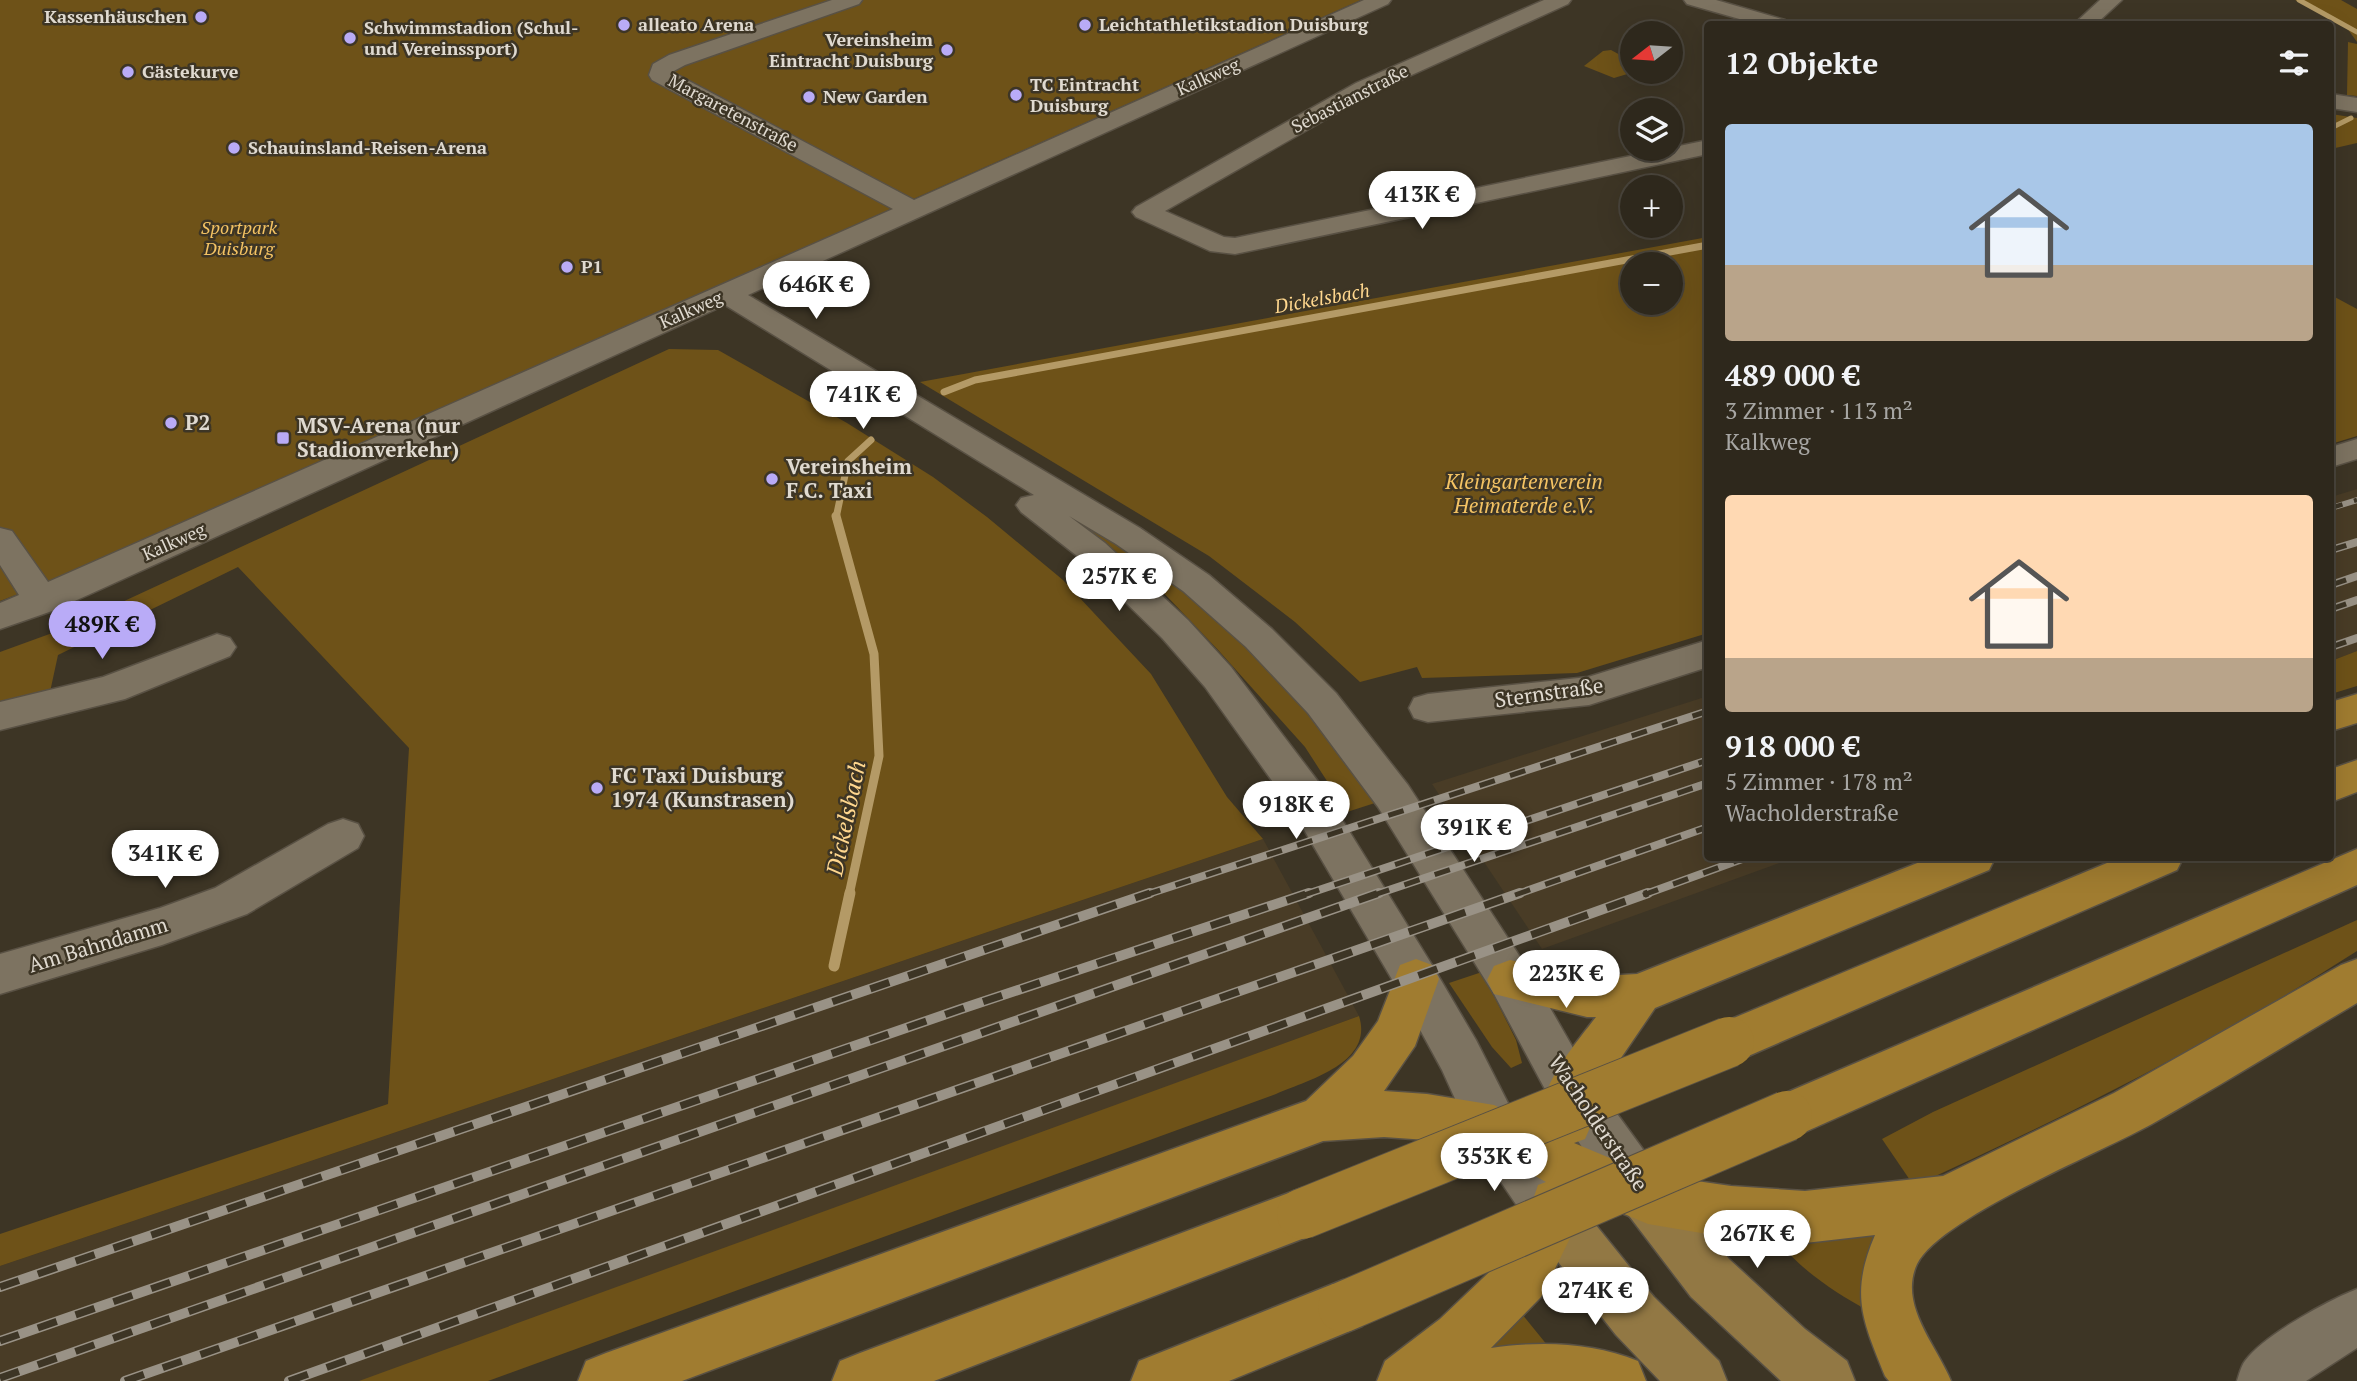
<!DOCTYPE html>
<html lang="de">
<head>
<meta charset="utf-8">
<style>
  :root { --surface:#2e281c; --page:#3a3429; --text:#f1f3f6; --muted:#a7a6a3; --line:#49443b; --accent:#b9abf7 }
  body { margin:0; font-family:"PT Serif",serif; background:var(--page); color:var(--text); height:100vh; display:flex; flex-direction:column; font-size:26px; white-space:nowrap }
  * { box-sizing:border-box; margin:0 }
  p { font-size:23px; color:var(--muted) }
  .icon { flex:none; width:38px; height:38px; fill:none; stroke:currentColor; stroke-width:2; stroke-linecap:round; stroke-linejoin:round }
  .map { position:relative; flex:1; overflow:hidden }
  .side { position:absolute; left:1704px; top:21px; width:630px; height:840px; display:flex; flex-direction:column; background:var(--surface); border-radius:7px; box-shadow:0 7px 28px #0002,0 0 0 2px var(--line) }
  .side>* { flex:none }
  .needle { width:46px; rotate:253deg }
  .tools { position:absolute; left:1620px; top:21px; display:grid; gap:14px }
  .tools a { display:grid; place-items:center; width:63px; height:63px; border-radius:50%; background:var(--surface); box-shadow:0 7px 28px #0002,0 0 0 2px var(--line); font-size:35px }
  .price { position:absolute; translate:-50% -60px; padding:0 16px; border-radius:24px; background:#fff; color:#222; font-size:23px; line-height:46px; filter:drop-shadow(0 2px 4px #0008) }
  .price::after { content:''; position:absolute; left:50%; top:42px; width:21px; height:16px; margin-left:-10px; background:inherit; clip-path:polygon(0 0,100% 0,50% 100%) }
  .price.current { background:var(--accent); color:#111 }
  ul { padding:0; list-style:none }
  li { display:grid; align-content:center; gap:14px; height:371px; padding:0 21px }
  li span { display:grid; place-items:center; height:217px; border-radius:7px; color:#555 }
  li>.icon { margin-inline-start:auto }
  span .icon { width:126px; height:126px; fill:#fffc; stroke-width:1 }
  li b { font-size:30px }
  h2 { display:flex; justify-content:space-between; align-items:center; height:84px; padding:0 21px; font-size:30px }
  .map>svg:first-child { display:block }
  .built { fill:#493c26 }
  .green { fill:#6e5218; fill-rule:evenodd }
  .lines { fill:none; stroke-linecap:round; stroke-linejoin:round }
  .stream-far3 { stroke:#b49a66; stroke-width:5 }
  .stream-far2 { stroke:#b49a66; stroke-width:7 }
  .stream-far1 { stroke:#b49a66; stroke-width:9 }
  .stream { stroke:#b49a66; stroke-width:11 }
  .minor-casing { stroke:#595144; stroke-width:3 }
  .major-casing { stroke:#595144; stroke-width:3 }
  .highway-casing { stroke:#595144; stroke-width:3 }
  .minor { fill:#7d7361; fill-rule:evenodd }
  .major { fill:#927844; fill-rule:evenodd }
  .highway { fill:#a07c30; fill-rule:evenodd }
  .rail-far2-casing { stroke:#999286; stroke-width:6 }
  .rail-far1-casing { stroke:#999286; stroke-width:8 }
  .rail-casing { stroke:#999286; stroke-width:10 }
  .rail-far2 { stroke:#3d3525; stroke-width:4.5; stroke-dasharray:12; stroke-linecap:butt }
  .rail-far1 { stroke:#3d3525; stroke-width:5; stroke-dasharray:16; stroke-linecap:butt }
  .rail { stroke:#3d3525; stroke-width:7; stroke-dasharray:20; stroke-linecap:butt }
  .highway-bridge-casing { stroke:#595144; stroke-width:52; stroke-linecap:butt }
  .highway-bridge { stroke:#a07c30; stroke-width:50 }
  .poi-dot { fill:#b9abf7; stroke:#3d3525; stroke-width:2.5 }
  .labels { text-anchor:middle; stroke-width:5; stroke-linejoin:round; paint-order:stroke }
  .far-poi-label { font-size:18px; font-weight:bold; fill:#e0dad0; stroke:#3d3525; text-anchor:start }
  .far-street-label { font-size:18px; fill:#e0dad0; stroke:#3d3525 }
  .far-park-label { font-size:18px; font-style:italic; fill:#f4c363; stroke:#3d3525 }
  .far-water-label { font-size:19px; font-style:italic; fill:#ffd78e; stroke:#3d3525 }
  .poi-label { font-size:21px; font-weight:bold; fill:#e0dad0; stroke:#3d3525; text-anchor:start }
  .park-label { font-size:21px; font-style:italic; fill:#f4c363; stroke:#3d3525 }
  .street-label { font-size:21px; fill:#e0dad0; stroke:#3d3525 }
  .water-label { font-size:23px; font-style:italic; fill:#ffd78e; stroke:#3d3525 }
</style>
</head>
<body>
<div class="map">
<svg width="2357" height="1381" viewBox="0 0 2357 1381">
  <rect width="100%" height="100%" fill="#3d3525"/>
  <g class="built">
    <path d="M2357 489V651L2331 661V497Z"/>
    <path d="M1708 696V858H1793L1542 949 1432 784Z"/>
    <path d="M1263 839 1359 1016 370 1381H0V1266Z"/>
  </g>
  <g class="green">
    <path d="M0 0H1361L68 575 0 601Z"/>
    <path d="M2295 0H2341L2357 9V42L2347 28Z"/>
    <path d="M2348 42 2357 44V96L2347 95Z"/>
    <path d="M1611 50 1633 62 1634 72 1614 78 1584 66 1603 51Z"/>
    <path d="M2331 114 2357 118V143L2331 149Z"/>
    <path d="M1708 237V633L1577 673 1422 678 1417 667 1360 682 1295 622 1209 556 920 382ZM1633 264H1671V303H1633Z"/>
    <path d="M2331 295 2357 309V436L2331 444Z"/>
    <path d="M669 349 718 350 847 423 933 477 987 517 1063 580 1151 674 1227 797 1263 839 0 1266V1234L388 1104 409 748 238 567 58 655 50 692 0 704V652L66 628Z"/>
    <path d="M1075 515C1133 555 1194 593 1245 642 1296 691 1336 747 1378 802L1347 812 1305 747 1219 651 1160 589 1070 518Z"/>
    <path d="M2357 651V686L2331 694V661Z"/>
    <path d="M2357 920V951C2215 1042 2067 1116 1914 1186L1882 1139 1933 1112Z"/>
    <path d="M1482 972 1516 1040 1522 1063 1511 1068 1492 1047 1449 983Z"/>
    <path d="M1359 1016C1374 1063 1309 1080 1276 1094L488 1381H359Z"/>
    <path d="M1769 1230 1888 1231 1869 1311C1830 1290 1795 1266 1769 1230Z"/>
    <path d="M1517 1308 1556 1356 1476 1359Z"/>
  </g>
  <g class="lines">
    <g class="stream-far3">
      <path d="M2299 0 2357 32"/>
      <path d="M2331 128 2351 118"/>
    </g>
    <g class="stream-far2">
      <path d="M944 392 975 380 1708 245"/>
      <path d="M836 518 848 461 871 440"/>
    </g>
    <path class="stream-far1" d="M836 516 874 654 879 756 849 895"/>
    <path class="stream" d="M834 966 850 893"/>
    <g class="minor-casing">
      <g id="minor">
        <path d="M832 0H862L859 4 685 65 672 72 914 200 1364 0H1391L1388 4 748 295 1140 528 1209 575 1272 629 1336 693 1408 785 1526 966 1588 1074 1666 1181 1674 1199 1666 1217 1648 1224 1630 1217 1554 1106 1494 994 1378 807 1308 713 1246 647 1183 591 1116 544 1069 516 1105 543 1188 620 1231 667 1320 784 1432 965 1476 1040 1512 1111 1574 1198 1581 1216 1574 1234 1555 1242 1536 1234 1476 1145 1442 1070 1400 993 1290 806 1205 687 1162 638 1081 559 1021 512 1016 505 1021 498 1034 495 725 305 55 610 0 629V603L19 595 0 565V528L12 531 48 582 893 209 652 80 649 75 653 64 669 55Z"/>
        <path d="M1544 0H1571L1568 4 1372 93 1165 211 1224 237 1235 238 1708 140V154L1235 254 1210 251 1136 217 1132 212 1136 207 1356 83Z"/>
        <path d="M1684 0H1716L1785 20 1788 24H1757L1687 4Z"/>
        <path d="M2100 0H2122L2096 24H2074Z"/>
        <path d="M2331 94 2357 98V112L2331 108Z"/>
        <path d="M2357 439V459L2331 467V447Z"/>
        <path d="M217 634 230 638 236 647 230 656 125 699 0 730V702L103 677Z"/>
        <path d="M1708 640V667L1589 705 1428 722 1414 718 1409 708 1414 698 1428 694 1588 677Z"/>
        <path d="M343 819 358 824 364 836 358 848 247 914 162 945 0 994V954L160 908 215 888 328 824Z"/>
        <path d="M2357 1289V1348L2306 1381H2237C2239 1375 2241 1366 2245 1361 2264 1335 2327 1301 2357 1289Z"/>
      </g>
    </g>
    <g class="major-casing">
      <g id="major">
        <path d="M1648 1174 1666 1181 1729 1259 1805 1329 1847 1361 1855 1381H1781L1691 1297 1630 1217 1622 1199 1630 1181Z"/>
        <path d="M1555 1190 1574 1198 1654 1297 1719 1361 1727 1381H1660L1616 1335 1536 1234 1529 1216 1536 1198Z"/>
      </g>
    </g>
    <g class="highway-casing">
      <g id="highway">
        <path d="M2357 694V723L2331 731V702Z"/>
        <path d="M2357 760V792L2331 802V769Z"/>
        <path d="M2357 849V885L1805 1132 1787 1139 1769 1132 1762 1116 1769 1100Z"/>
        <path d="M1930 858H1995L1989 870 1655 1008 1595 1096 1592 1123 1585 1139 1574 1143 1648 1174 1731 1186 1805 1191 1943 1176 2114 1093 2341 965 2357 959V1003C2289 1043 2221 1085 2152 1124 2102 1152 1939 1218 1917 1264 1898 1305 1937 1346 1951 1381H1889L1885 1376C1862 1319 1850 1294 1875 1235L1805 1243 1731 1238 1648 1224 1579 1195 1582 1203 1581 1216 1541 1297 1491 1348C1540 1341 1591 1342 1638 1361L1646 1381H1377L1385 1361 1440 1319 1503 1259 1529 1211 1538 1185 1546 1182 1487 1150 1427 1140 1384 1137 1323 1141 682 1381H578L586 1361 606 1353 1306 1101 1353 1056 1378 1021 1400 965 1416 959 1432 965 1439 979 1415 1046 1384 1091 1427 1094 1494 1105 1544 1128C1530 1095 1577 1042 1596 1017H1587L1494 994 1487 980 1494 966 1510 960 1587 977 1637 974Z"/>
        <path d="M2119 858H2183L2177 870 1746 1057 1729 1063 1712 1057 1705 1042 1712 1027Z"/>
        <path d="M1302 1188 1320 1196 1328 1214 1320 1232 934 1381H832L840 1361 860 1353Z"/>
        <path d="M1343 1280 1362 1288 1370 1307 1362 1326 1229 1381H1131L1139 1361Z"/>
      </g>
    </g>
    <use href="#minor" class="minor"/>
    <use href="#major" class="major"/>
    <use href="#highway" class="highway"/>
    <g class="rail-far2-casing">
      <path id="rail-far2" d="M2331 508 2357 500"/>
    </g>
    <g class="rail-far1-casing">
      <g id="rail-far1">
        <path d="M2331 550 2357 542"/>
        <path d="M2331 585 2357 576"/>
        <path d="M2331 609 2357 600"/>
        <path d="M2331 647 2357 638"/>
        <path d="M1145 895 1708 711"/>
        <path d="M1304 895 1708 760"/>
        <path d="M1374 895 1708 783"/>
        <path d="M1515 895 1708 827"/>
        <path d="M1643 895 1745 858"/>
      </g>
    </g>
    <g class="rail-casing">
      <g id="rail">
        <path d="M0 1287 1150 893"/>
        <path d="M0 1341 961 1009 1309 893"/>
        <path d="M0 1378 1379 893"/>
        <path d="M125 1381 1520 893"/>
        <path d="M289 1381 1648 893"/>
      </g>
    </g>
    <use href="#rail-far2" class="rail-far2"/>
    <use href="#rail-far1" class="rail-far1"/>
    <use href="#rail" class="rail"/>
    <g class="highway-bridge-casing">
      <g id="highway-bridge">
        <path d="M1302 1214 1729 1042"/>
        <path d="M1343 1307 1787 1116"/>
      </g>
    </g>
    <use href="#highway-bridge" class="highway-bridge"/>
  </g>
  <g class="poi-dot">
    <circle cx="201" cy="17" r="7"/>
    <circle cx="624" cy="25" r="7"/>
    <circle cx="1085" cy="25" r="7"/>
    <circle cx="350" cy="38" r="7"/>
    <circle cx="947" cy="50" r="7"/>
    <circle cx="128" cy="72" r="7"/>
    <circle cx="1016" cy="95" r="7"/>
    <circle cx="809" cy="97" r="7"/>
    <circle cx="234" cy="148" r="7"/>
    <circle cx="567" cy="267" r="7"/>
    <circle cx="171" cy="423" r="7"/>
    <rect x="276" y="431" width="14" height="14" rx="3.5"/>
    <circle cx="772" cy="479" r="7"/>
    <circle cx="597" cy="788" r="7"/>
  </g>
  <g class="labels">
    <g class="far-poi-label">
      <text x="187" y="23" text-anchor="end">Kassenhäuschen</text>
      <text x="638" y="31">alleato Arena</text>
      <text x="1099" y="31">Leichtathletikstadion Duisburg</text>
      <text x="364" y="34">Schwimmstadion (Schul-<tspan x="364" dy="21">und Vereinssport)</tspan></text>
      <text x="933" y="46" text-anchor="end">Vereinsheim<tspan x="933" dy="21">Eintracht Duisburg</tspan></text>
      <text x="142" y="78">Gästekurve</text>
      <text x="1030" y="91">TC Eintracht<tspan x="1030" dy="21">Duisburg</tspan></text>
      <text x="823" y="103">New Garden</text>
      <text x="248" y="154">Schauinsland-Reisen-Arena</text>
      <text x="581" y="273">P1</text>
    </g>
    <g class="far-street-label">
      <text transform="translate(1208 77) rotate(-24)" y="6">Kalkweg</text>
      <text transform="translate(1350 99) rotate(-27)" y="6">Sebastianstraße</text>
      <text transform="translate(733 113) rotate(28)" y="6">Margaretenstraße</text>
      <text transform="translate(691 310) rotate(-24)" y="6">Kalkweg</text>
      <text transform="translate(174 542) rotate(-24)" y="6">Kalkweg</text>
    </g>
    <g class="far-park-label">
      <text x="239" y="234">Sportpark<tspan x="239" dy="21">Duisburg</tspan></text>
    </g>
    <g class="far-water-label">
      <text transform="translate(1322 298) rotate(-10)" y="7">Dickelsbach</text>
    </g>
    <g class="poi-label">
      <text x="185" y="430">P2</text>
      <text x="297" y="433">MSV-Arena (nur<tspan x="297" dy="24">Stadionverkehr)</tspan></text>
      <text x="786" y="474">Vereinsheim<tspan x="786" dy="24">F.C. Taxi</tspan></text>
      <text x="611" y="783">FC Taxi Duisburg<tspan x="611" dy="24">1974 (Kunstrasen)</tspan></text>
    </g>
    <g class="park-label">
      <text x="1524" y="489">Kleingartenverein<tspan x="1524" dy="24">Heimaterde e.V.</tspan></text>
    </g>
    <g class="street-label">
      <text transform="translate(1549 693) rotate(-8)" y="7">Sternstraße</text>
      <text transform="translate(98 945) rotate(-17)" y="7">Am Bahndamm</text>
      <text transform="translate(1598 1123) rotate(56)" y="7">Wacholderstraße</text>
    </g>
    <g class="water-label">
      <text transform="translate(846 818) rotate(-78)" y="8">Dickelsbach</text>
    </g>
  </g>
</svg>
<div class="tools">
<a><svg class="needle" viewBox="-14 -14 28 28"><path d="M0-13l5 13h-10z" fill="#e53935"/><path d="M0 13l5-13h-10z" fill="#a7a6a3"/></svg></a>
<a><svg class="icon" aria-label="layers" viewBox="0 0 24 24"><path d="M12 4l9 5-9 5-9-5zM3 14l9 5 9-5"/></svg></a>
<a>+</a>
<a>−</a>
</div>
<b class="price" style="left:1422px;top:231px">413K €</b>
<b class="price" style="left:816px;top:321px">646K €</b>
<b class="price" style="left:863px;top:431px">741K €</b>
<b class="price" style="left:1119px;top:613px">257K €</b>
<b class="price current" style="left:102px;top:661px">489K €</b>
<b class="price" style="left:1296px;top:841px">918K €</b>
<b class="price" style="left:1474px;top:864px">391K €</b>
<b class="price" style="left:165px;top:890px">341K €</b>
<b class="price" style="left:1566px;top:1010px">223K €</b>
<b class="price" style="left:1494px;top:1193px">353K €</b>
<b class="price" style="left:1757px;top:1270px">267K €</b>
<b class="price" style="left:1595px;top:1327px">274K €</b>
<section class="side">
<h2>12 Objekte<svg class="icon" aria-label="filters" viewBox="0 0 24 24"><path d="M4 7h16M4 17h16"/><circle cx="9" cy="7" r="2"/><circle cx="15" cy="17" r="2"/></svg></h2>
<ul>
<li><span style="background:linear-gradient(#a9c7e8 65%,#b9a48a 0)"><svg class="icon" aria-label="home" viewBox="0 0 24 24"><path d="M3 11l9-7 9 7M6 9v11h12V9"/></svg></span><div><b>489 000 €</b><p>3 Zimmer · 113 m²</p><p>Kalkweg</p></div></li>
<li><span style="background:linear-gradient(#ffd9b3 75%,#b9a48a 0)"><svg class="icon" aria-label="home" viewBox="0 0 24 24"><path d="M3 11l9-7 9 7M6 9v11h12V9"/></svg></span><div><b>918 000 €</b><p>5 Zimmer · 178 m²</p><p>Wacholderstraße</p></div></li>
</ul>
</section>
</div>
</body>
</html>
